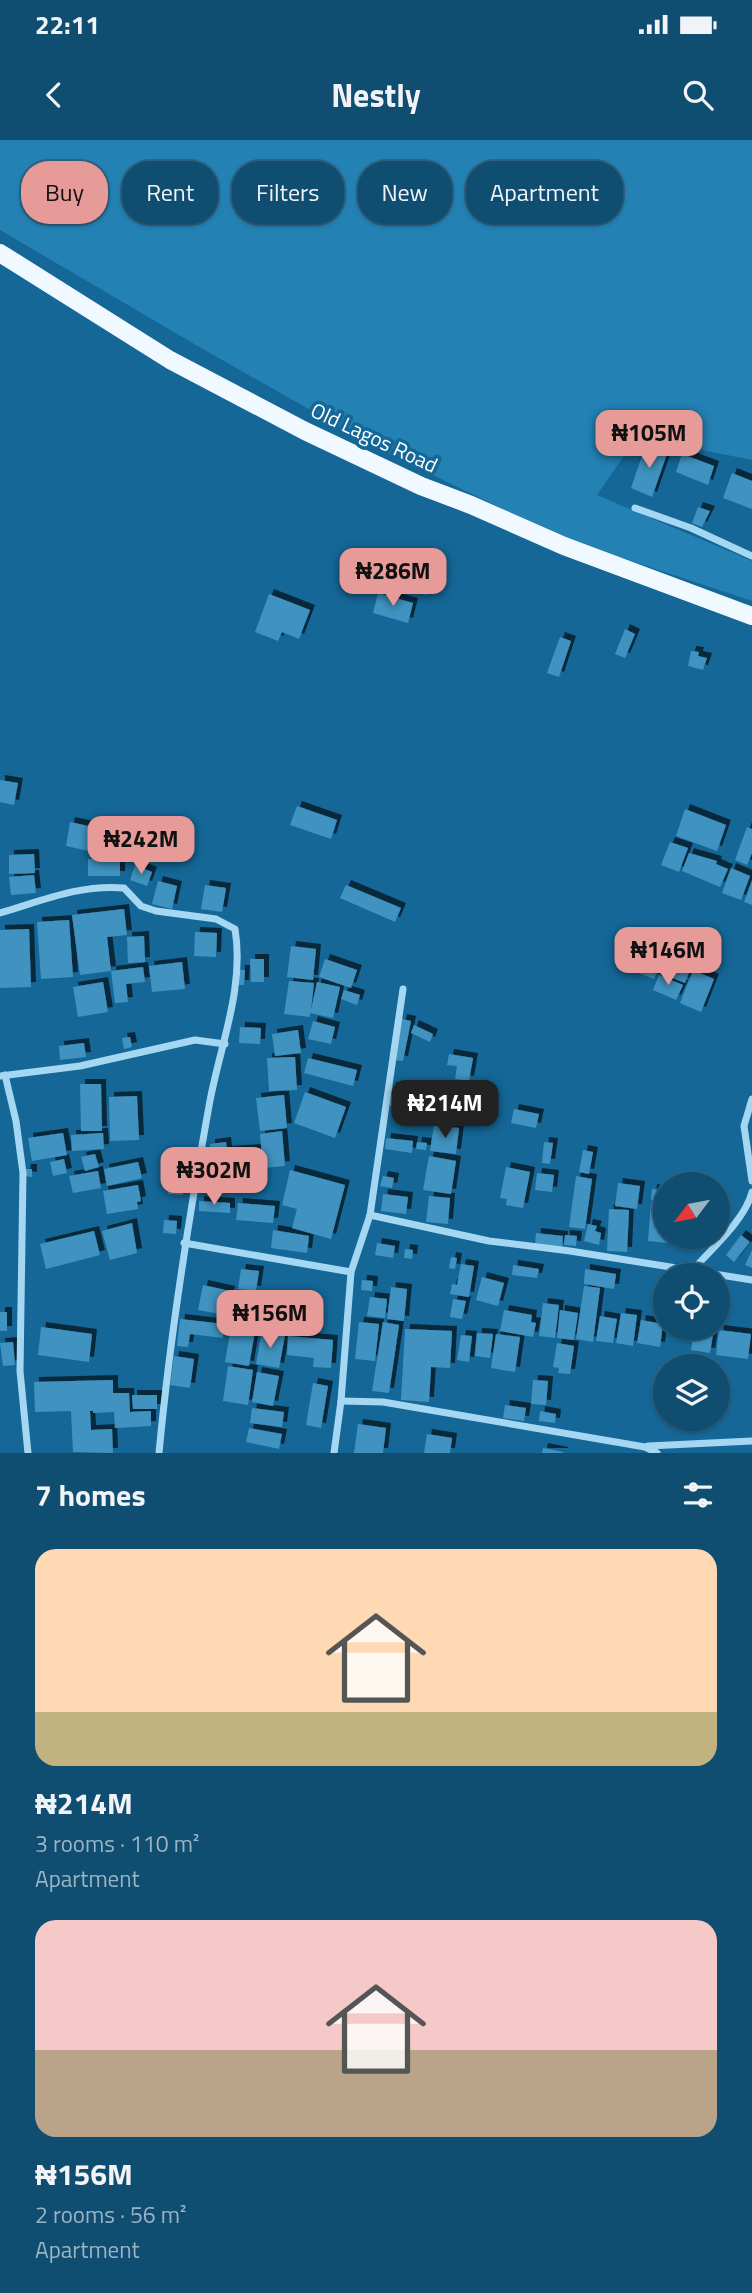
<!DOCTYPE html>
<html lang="en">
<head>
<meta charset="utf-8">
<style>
  :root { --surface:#0f4d71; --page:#185476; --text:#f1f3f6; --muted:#9bb4c3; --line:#2f6484; --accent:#e69b98 }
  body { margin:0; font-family:"Titillium Web",sans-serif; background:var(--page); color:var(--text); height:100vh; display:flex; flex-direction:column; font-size:26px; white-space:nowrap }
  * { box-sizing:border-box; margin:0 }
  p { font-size:23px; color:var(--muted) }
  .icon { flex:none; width:38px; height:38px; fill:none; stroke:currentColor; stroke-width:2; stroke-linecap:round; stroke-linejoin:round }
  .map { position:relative; height:1313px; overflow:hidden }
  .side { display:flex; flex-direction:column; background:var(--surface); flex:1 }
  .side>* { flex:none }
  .guide { position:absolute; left:21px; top:21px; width:710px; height:63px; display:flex; gap:14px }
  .needle { width:46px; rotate:238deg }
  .controls { position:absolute; left:653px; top:1032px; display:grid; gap:14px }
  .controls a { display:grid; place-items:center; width:77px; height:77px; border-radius:50%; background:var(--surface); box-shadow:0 2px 5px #0004,0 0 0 2px var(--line); font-size:35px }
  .price { position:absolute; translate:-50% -60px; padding:0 16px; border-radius:14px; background:var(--accent); color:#111; font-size:23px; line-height:46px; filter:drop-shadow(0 2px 4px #0008) }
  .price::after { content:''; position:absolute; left:50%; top:42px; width:21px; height:16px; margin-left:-10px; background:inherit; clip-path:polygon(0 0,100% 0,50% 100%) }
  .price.active { background:#222; color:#fff }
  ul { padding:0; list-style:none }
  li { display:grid; align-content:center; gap:14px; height:371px; padding:0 35px }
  li span { display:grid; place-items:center; height:217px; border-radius:21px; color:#555 }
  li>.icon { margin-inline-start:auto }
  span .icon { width:126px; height:126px; fill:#fffc; stroke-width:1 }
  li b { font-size:30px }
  h2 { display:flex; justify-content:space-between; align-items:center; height:84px; padding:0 35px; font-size:30px }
  .pill { padding:0 24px; border-radius:28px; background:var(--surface); box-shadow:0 2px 5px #0004,0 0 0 2px var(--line); font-size:24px; line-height:63px }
  .pill.active { background:var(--accent); color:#111 }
  .status { display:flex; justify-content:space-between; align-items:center; height:49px; padding:0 35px; background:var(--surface); direction:ltr }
  .status svg { height:19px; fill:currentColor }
  header { display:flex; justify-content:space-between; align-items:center; height:91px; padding:0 35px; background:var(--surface); font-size:32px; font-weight:700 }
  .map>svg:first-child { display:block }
  .green { fill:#2381b4 }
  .building { fill:#4193c0; filter:url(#shadow) }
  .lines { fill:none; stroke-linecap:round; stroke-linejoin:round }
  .street { stroke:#a5d7f2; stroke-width:7 }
  .primary { stroke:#f0f9ff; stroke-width:18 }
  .labels { text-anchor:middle; stroke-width:7; stroke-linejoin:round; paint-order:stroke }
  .street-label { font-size:21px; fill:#fff; stroke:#146797 }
</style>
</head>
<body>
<div class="status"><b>22:11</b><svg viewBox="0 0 49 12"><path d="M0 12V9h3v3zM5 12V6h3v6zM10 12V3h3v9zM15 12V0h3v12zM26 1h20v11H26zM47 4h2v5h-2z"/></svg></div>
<header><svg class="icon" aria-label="back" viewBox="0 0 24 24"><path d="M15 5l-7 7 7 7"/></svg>Nestly<svg class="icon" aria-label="search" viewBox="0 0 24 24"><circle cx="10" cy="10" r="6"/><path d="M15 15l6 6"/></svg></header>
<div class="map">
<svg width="752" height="1313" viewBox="0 0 752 1313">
  <defs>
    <filter id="shadow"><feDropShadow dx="5" dy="-5" stdDeviation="0" flood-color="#0009"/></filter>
  </defs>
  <rect width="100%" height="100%" fill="#146797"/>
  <path class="green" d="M0 0H752V320L637 297 597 355 752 421V461L565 399 381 310 201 208 0 90Z"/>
  <g class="building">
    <path d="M646 304 668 311 652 357 631 348Z"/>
    <path d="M682 314 714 326 708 345 676 332Z"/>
    <path d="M732 333 752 341V369L723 358Z"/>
    <path d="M698 367 710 371 702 387 692 383Z"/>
    <path d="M392 436 429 445 427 455 390 446Z"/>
    <path d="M378 453 413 463 408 483 373 473Z"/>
    <path d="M269 454 310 470 299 499 282 492 278 501 255 492Z"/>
    <path d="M625 489 635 494 625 518 615 514Z"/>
    <path d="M560 497 571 501 559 537 547 533Z"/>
    <path d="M691 511 699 512 698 516 707 518 703 530 688 526Z"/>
    <path d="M0 640 18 643 14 665 0 662Z"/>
    <path d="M297 666 337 680 331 699 290 685Z"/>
    <path d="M685 669 726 685 717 711 676 696Z"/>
    <path d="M70 682 93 687 89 711 66 706Z"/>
    <path d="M747 687 752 689V713L747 725 735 720Z"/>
    <path d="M670 702 688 708 679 732 661 725Z"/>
    <path d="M689 713 717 721 716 724 728 729 720 747 682 731Z"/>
    <path d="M34 714 35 733 9 734V715Z"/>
    <path d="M88 719 120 720V736H88Z"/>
    <path d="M135 725 152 732 147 746 130 740Z"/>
    <path d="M731 728 750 736 741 760 722 753Z"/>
    <path d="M34 735 36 753 11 755 9 737Z"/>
    <path d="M158 741 177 746 172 769 152 764Z"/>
    <path d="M752 741V765L744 762Z"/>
    <path d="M205 745 226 748 222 772 201 769Z"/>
    <path d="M346 745 401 768 395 782 340 758Z"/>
    <path d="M124 769 127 795 107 797 111 831 80 835 72 775Z"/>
    <path d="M69 780 73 837 41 839 37 782Z"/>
    <path d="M29 789 31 847 0 848V790Z"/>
    <path d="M195 792 217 793 216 817 194 816Z"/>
    <path d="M144 796 145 822 128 823 127 797Z"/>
    <path d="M627 802 663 817 654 839 618 825Z"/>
    <path d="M291 806 316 809 313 840 287 837Z"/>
    <path d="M666 817 691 828 685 843 660 833Z"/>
    <path d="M250 819H264V842H251Z"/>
    <path d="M325 819 357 830 351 848 319 837Z"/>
    <path d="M182 822 185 849 152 852 149 826Z"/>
    <path d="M143 827 145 842 126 844 128 862 115 863 111 831Z"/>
    <path d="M240 830H245L244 845H239Z"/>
    <path d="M693 830 714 839 701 872 680 863Z"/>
    <path d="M659 835 683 845 676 860 653 850Z"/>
    <path d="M289 841 314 843 311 870 317 842 340 847 333 878 310 873V877L284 874Z"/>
    <path d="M103 842 108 872 78 877 73 847Z"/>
    <path d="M344 850 360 855 357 865 341 859Z"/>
    <path d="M402 879 411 881 403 921 394 920Z"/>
    <path d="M313 881 335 887 331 904 308 899Z"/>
    <path d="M414 885 433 894 430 902 411 893Z"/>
    <path d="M240 887 261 888 260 904 239 903Z"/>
    <path d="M298 890 301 913 275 916 272 894Z"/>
    <path d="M130 897 132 907 124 909 122 898Z"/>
    <path d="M84 903 86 917 60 920 59 906Z"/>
    <path d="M449 914 473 918 469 941 455 939 457 926 447 925Z"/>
    <path d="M295 917 297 950 269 951 267 918Z"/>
    <path d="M308 918 357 930 353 946 304 933Z"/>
    <path d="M80 944H101L102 991H81Z"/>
    <path d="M391 947 398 949 395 966 388 965Z"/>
    <path d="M439 951 468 957 463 979 434 972Z"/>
    <path d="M305 952 346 967 335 998 294 983Z"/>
    <path d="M284 955 287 988 260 991 256 958Z"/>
    <path d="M137 956 139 1000 110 1001 109 957Z"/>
    <path d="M514 969 539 974 536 988 511 983Z"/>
    <path d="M434 985 459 988 456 1014 430 1011Z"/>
    <path d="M282 991 285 1026 263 1028 260 994Z"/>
    <path d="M63 993 67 1015 32 1021 28 998Z"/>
    <path d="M103 993 104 1009 72 1011 71 995Z"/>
    <path d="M386 998 413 1001 412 1013 385 1009Z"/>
    <path d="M226 1002 227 1011 256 1009 257 1030 211 1033 210 1004Z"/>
    <path d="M417 1002 427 1003 426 1010 416 1009Z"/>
    <path d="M544 1002 553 1003 550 1024 542 1023Z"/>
    <path d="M583 1010 593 1012 589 1034 579 1032Z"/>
    <path d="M95 1014 99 1027 85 1031 81 1017Z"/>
    <path d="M429 1016 456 1021 451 1054 423 1050Z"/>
    <path d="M64 1019 67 1033 53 1036 50 1022Z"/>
    <path d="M138 1022 142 1038 107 1046 104 1029Z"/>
    <path d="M506 1027 530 1032 523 1068 506 1065 507 1059 500 1058Z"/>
    <path d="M26 1029H32V1037L25 1036Z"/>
    <path d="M170 1029 184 1030 183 1055 168 1054Z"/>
    <path d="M290 1030 345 1045 331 1099 292 1088 297 1069 282 1065Z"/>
    <path d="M98 1031 101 1048 73 1053 69 1036Z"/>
    <path d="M537 1033 554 1035 552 1052 535 1050Z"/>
    <path d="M383 1036 394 1038 392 1048 380 1046Z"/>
    <path d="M576 1036 592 1039 585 1089 569 1087Z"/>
    <path d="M618 1043 640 1046 637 1069 615 1066Z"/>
    <path d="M138 1045 141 1061 137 1062 138 1069 107 1074 103 1051Z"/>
    <path d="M652 1049 665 1051V1062L651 1060Z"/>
    <path d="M383 1054 408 1057 406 1074 381 1071Z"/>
    <path d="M429 1056 450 1058 448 1084 426 1082Z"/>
    <path d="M199 1061 230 1063V1073L199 1071Z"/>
    <path d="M238 1063 275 1066 273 1083 236 1080Z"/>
    <path d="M651 1063 665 1064V1097H679L678 1104 648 1101Z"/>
    <path d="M609 1069 629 1070 627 1112 607 1111Z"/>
    <path d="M164 1080 177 1081 176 1094 163 1093Z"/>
    <path d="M132 1083 137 1113 110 1120 102 1091Z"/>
    <path d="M588 1084 597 1086 595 1091 601 1093 599 1105 584 1101Z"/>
    <path d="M273 1090 309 1096 307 1113 271 1108Z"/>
    <path d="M94 1091 100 1115 46 1129 40 1104Z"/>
    <path d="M536 1093 563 1096 562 1108 535 1105Z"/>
    <path d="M565 1095 577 1096 576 1106 564 1105Z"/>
    <path d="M741 1095 750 1102 734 1122 726 1115Z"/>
    <path d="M377 1103 395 1106 393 1118 375 1115Z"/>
    <path d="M405 1109 413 1110 412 1119 404 1118Z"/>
    <path d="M752 1110V1128L745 1125Z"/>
    <path d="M451 1117 457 1118 455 1129 449 1128Z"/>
    <path d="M461 1124 474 1126 469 1157 450 1154 452 1144 457 1145Z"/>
    <path d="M513 1125 539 1129 537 1138 512 1135Z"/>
    <path d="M241 1129 259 1131 256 1151 238 1149Z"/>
    <path d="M585 1129 616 1134 614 1149 584 1144Z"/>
    <path d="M482 1137 504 1143 498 1166 476 1160Z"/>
    <path d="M362 1140 373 1141 372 1151 361 1150Z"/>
    <path d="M203 1145 230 1151 225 1175 198 1170Z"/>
    <path d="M584 1146 600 1148 593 1202 576 1199Z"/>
    <path d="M391 1147 407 1149 404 1181 387 1179Z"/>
    <path d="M370 1157 387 1159 385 1178 367 1176Z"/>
    <path d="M453 1159 466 1161 462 1179 450 1177Z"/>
    <path d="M543 1163 559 1165 555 1198 539 1196Z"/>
    <path d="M504 1170 532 1175 531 1182 536 1183 533 1197 500 1191Z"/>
    <path d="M560 1170 578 1173 574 1200 557 1198Z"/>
    <rect x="0" y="1172" width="7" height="19"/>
    <path d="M621 1173 637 1175 633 1206 616 1203Z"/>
    <path d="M600 1176 617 1179 613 1203 596 1201Z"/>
    <path d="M180 1179 224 1184 223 1198 190 1194 188 1207 177 1206Z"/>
    <path d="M641 1180 663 1184 660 1207 637 1203Z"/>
    <path d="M359 1182 379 1184 375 1221 355 1219Z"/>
    <path d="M383 1182 399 1185 389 1253 372 1251Z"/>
    <path d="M41 1187 92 1194 89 1222 38 1215Z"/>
    <path d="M231 1187 255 1191 249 1226 225 1222Z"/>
    <path d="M694 1188H714L710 1213 691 1210Z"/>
    <path d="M405 1189 452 1191 450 1228 431 1227 429 1262 401 1260Z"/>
    <path d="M719 1190 751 1194 748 1219 716 1215Z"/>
    <path d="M262 1191 285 1195 279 1228 256 1224Z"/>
    <path d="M477 1193 493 1194 490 1218 475 1216Z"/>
    <path d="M496 1194 520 1197 515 1232 491 1228Z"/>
    <path d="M461 1195 472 1196 469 1222 457 1220Z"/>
    <path d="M288 1196 333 1200 331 1228 313 1227 314 1218 287 1215Z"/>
    <path d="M13 1202 15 1225 3 1226 0 1203Z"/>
    <path d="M557 1203 574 1206 570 1234 558 1233 559 1228 553 1227Z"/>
    <path d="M174 1216 194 1219 190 1248 170 1245Z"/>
    <path d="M228 1226 253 1230 248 1265 223 1261Z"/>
    <path d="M257 1232 279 1236 273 1266 252 1262Z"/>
    <path d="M113 1240V1253H129L130 1272 151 1271V1286L115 1288 114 1272 93 1273V1271H90L91 1290 112 1289 113 1313 73 1312 71 1271 35 1272 34 1242Z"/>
    <path d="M533 1240 548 1241 546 1265 531 1264Z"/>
    <path d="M313 1243 328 1246 321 1288 306 1285Z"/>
    <path d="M132 1255H157V1269H133Z"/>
    <path d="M505 1265 526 1268 524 1281 503 1278Z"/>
    <path d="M252 1268 284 1272 282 1287 250 1283Z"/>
    <path d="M540 1271 556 1274 555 1283 539 1281Z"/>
    <path d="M358 1284 386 1288 383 1313H354Z"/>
    <path d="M249 1288 282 1294 279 1309 246 1302Z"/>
    <path d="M427 1294 452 1298 450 1313H424Z"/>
    <path d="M543 1308 563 1312V1313H542Z"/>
  </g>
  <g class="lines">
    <g class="street">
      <path d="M635 368 691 388 752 416"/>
      <path d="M0 773C41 761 81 744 124 748L141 766 156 771 216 779 235 789C245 849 219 908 209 966 188 1082 170 1196 159 1313"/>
      <path d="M5 935 16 981 23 1033 20 1231 28 1313"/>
      <path d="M0 936 80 926 195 900 225 904"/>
      <path d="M752 959 744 986 752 1041"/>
      <path d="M370 1075 489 1101 570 1111 752 1140"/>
      <path d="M184 1103 351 1132"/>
      <path d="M692 1131C711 1109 745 1080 752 1052"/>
      <path d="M341 1261 383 1262 645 1307 657 1313"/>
      <path d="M648 1306 752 1301"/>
      <path d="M334 1313 341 1261 351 1132 370 1075 403 849"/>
    </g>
    <path class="primary" d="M0 113 170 220 305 291 421 346 471 365 564 406 752 476"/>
  </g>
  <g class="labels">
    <g class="street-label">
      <text transform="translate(374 298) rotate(25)" y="7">Old Lagos Road</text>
    </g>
  </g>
</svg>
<div class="controls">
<a><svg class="needle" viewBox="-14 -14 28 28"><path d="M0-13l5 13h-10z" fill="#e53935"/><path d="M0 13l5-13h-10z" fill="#9bb4c3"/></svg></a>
<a><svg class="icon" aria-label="locate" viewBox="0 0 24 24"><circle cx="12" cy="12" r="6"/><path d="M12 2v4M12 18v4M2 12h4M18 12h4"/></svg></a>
<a><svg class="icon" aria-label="layers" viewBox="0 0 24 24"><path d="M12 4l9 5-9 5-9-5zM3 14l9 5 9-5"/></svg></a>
</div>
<b class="price" style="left:649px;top:330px">₦105M</b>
<b class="price" style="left:393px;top:468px">₦286M</b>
<b class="price" style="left:141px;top:736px">₦242M</b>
<b class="price" style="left:668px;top:847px">₦146M</b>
<b class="price active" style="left:445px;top:1000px">₦214M</b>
<b class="price" style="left:214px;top:1067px">₦302M</b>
<b class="price" style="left:270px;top:1210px">₦156M</b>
<div class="guide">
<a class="pill active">Buy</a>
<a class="pill">Rent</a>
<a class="pill">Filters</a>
<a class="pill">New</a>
<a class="pill">Apartment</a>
</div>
</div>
<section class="side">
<h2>7 homes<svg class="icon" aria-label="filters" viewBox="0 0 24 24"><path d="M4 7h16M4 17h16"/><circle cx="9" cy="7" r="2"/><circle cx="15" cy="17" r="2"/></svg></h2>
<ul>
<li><span style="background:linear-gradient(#ffd9b3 75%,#c2b280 0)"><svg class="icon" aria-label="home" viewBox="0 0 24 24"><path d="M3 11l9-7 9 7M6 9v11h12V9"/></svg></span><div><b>₦214M</b><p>3 rooms · 110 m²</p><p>Apartment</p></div></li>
<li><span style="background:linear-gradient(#f6c9c9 60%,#b9a48a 0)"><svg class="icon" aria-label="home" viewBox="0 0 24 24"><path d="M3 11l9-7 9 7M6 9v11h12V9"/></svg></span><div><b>₦156M</b><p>2 rooms · 56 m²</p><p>Apartment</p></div></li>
</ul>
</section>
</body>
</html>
